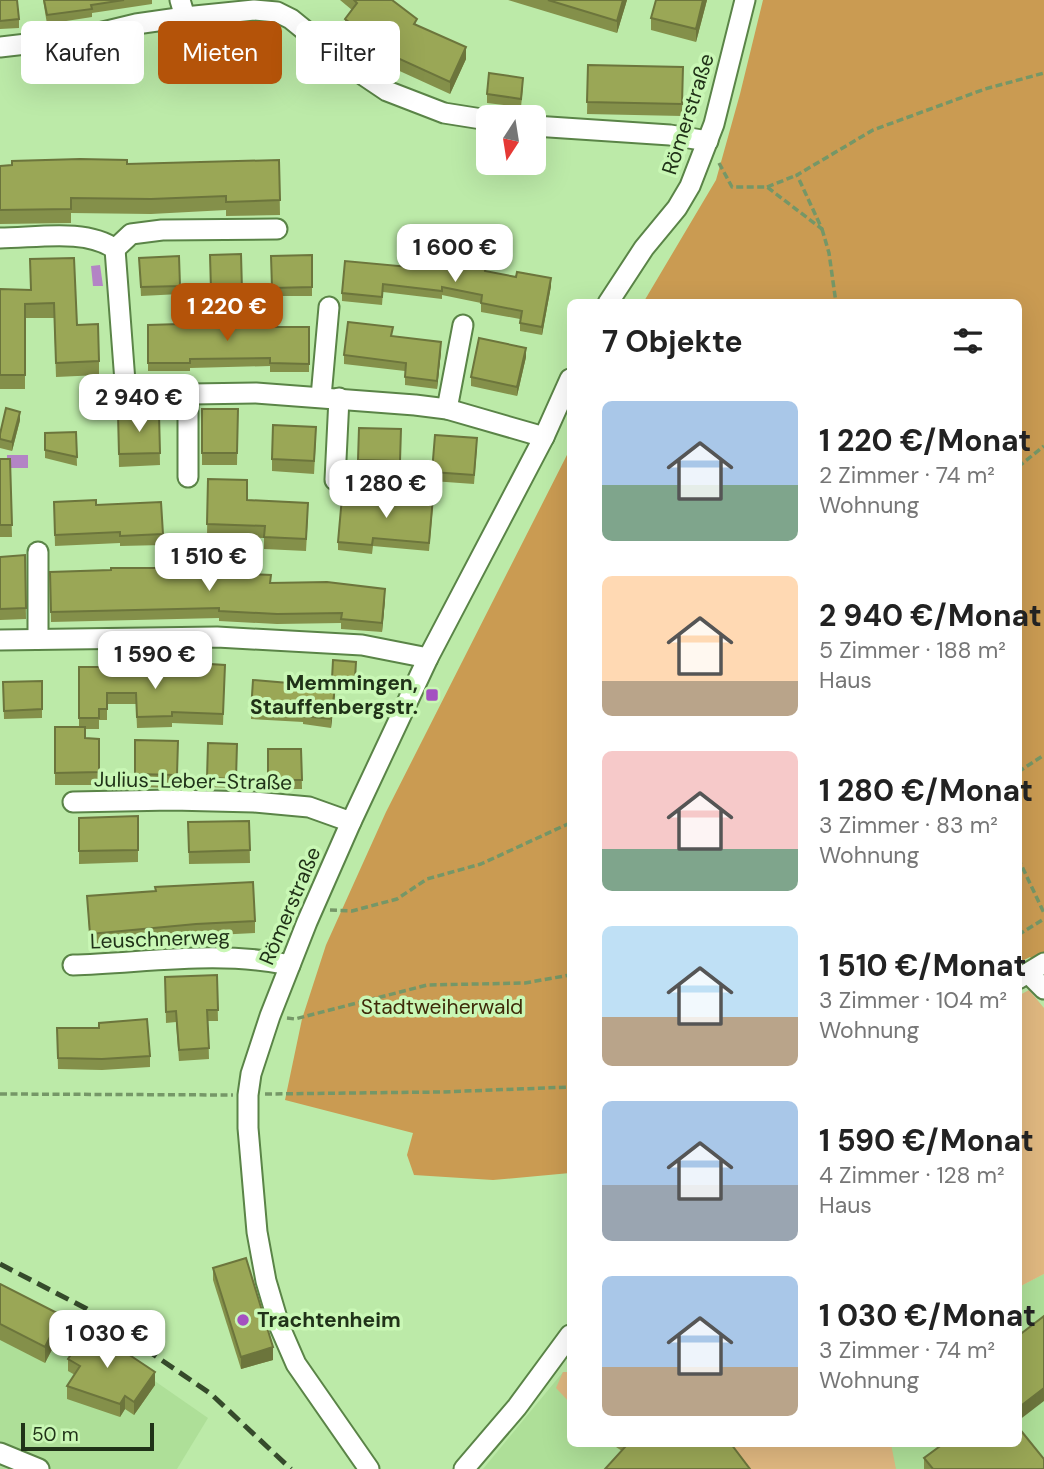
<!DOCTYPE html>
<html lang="de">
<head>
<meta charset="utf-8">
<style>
  :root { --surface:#fff; --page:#f2f2f2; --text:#222; --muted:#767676; --accent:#b45309 }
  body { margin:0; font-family:"DM Sans",sans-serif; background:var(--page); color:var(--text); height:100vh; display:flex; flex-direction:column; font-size:26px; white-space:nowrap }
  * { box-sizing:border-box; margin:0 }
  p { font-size:23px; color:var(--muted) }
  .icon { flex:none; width:38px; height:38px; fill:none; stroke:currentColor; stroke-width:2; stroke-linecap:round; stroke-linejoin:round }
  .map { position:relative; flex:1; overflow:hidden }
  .sheet { position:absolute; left:567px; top:299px; width:455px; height:1148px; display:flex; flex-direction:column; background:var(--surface); border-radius:10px; box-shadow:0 7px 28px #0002 }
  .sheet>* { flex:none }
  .guide { position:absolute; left:21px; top:21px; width:441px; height:63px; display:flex; gap:14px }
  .needle { width:46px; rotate:192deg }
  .controls { position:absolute; left:476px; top:105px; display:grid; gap:14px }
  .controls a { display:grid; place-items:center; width:70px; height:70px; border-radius:10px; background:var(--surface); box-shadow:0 7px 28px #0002; font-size:35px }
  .scale { position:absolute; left:21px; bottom:18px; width:133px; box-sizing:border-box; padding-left:7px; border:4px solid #203218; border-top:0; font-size:19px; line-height:24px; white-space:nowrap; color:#203218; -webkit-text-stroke:5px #c9f7b5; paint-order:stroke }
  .price { position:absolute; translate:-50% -60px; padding:0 16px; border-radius:14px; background:#fff; color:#222; font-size:23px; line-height:46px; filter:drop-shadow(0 2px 4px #0008) }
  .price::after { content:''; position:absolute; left:50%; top:42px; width:21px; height:16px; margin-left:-10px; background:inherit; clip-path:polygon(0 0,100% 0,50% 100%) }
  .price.current { background:var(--accent); color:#fff }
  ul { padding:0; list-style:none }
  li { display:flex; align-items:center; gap:21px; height:175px; padding:0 35px }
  li span { display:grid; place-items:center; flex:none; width:196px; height:140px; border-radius:10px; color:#555 }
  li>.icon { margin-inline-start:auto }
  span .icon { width:84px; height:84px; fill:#fffc; stroke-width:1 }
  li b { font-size:30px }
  h2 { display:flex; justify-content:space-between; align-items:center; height:84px; padding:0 35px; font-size:30px }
  .chip { padding:0 24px; border-radius:10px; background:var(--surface); box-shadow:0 7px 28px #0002; font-size:24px; line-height:63px }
  .chip.current { background:var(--accent); color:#fff }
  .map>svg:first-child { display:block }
  .built { fill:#aedf98 }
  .green { fill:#e0b880 }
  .forest { fill:#ca9b52 }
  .water { fill:#b384c5 }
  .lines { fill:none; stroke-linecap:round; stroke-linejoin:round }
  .street-casing { stroke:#5a8447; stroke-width:23 }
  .path { stroke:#759767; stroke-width:3.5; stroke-dasharray:7 3.5; stroke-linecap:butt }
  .street { stroke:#fff; stroke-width:19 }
  .rail { stroke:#354a2b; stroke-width:5; stroke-dasharray:14 7; stroke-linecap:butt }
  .wall { fill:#84904a }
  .shaded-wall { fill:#6c753c }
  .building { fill:#9aa756; stroke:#6c753c; stroke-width:2 }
  .poi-dot { fill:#a451c1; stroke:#c9f7b5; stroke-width:2.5 }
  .labels { text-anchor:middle; stroke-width:7; stroke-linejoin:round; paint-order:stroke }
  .street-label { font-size:21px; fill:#203218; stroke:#c9f7b5 }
  .poi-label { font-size:21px; font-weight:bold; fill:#203218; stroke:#c9f7b5; text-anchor:end }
  .park-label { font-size:21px; fill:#3e2a09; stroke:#c9f7b5 }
</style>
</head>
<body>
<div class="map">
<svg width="1044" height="1469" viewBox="0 0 1044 1469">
  <rect width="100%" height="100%" fill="#bceaa8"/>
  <g class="built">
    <path d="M1044 1274V1469H483L563 1372H570V1444H1018L1019 1287Z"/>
    <path d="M0 1285 77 1327 208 1418 177 1469H0Z"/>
  </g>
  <g class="green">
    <path d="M1029 990 1044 1008V1274L1019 1287 1018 996Z"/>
    <path d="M563 1372H570V1403L556 1388Z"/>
    <path d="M724 1444H891L896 1469H743Z"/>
  </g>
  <g class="forest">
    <path d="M763 0H1044V972L1030 957 1018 963V303H643L716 180 740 94Z"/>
    <path d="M570 449V1173L493 1180 414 1175 407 1155 413 1133 285 1100 302 1019 326 945 386 812Z"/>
  </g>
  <g class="water">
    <path d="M100 265 103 286H93L91 266Z"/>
    <rect x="7" y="455" width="21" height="13"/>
  </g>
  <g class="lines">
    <g class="street-casing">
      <g id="street">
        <path d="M180 0 185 17"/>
        <path d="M0 47 78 38 136 24 185 17 254 10 277 12 291 19 344 62 387 91 444 113 488 120"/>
        <path d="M534 126 670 135 708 141"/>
        <path d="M0 238C35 238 86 228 115 249L126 395 256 393 415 405 447 409 544 437"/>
        <path d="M115 249 131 234 162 230 277 229"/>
        <path d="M608 303 644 248 677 208 690 186 714 124 745 0"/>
        <path d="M321 397 329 307"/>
        <path d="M447 409 463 325"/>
        <path d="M188 477V395"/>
        <path d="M335 480 339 398"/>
        <path d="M38 552V639"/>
        <path d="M0 640 217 637 362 645 428 658"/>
        <path d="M73 802 172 800 254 802 309 807 351 822"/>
        <path d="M73 965C144 963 219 950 290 965"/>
        <path d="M1029 974 1044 989"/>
        <path d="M1018 979 1044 963"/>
        <path d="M0 1453 39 1469"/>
        <path d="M369 1469 296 1364 279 1325 266 1281 257 1232 248 1128V1095L251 1074 270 1016 307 922 351 822 428 658 544 437 570 379"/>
        <path d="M464 1469 517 1407 570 1335"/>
      </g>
    </g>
    <g class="path">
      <path d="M719 163 732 187H767L822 229 797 175 873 130 985 89 1044 73"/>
      <path d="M767 187 797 175"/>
      <path d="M822 229 829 253 836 303"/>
      <path d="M1018 467 1044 446"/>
      <path d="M1018 772 1044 755"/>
      <path d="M1018 858 1044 913"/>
      <path d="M330 910 352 911 397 899 427 879 481 864 570 823"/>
      <path d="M1018 935 1044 919"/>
      <path d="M287 1018 295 1019 427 985 525 983 570 975"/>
      <path d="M0 1094 233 1095"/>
      <path d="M265 1094 441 1092 570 1087"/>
    </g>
    <use href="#street" class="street"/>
    <path class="rail" d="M0 1264 87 1309 211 1394 291 1469"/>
  </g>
  <g class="wall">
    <path d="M0 0 19 19V28L0 29Z"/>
    <path d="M43 0H152V4L92 13V17L47 24Z"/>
    <path d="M340 0H392L417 25 466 59 450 94 393 68 345 31V19L352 10Z"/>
    <path d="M508 0H627L617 33Z"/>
    <path d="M656 0H707L696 42 651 30V18Z"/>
    <path d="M588 65 683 67 682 116 587 114Z"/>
    <path d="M523 86 521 107 487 103V94Z"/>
    <path d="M279 160 280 215 226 216V210L151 214 71 213V223L0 224V166L127 164Z"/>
    <path d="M241 254 242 298 211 299 210 255Z"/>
    <path d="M312 255V296H272L271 256Z"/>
    <path d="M179 256 180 294 141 296 139 258Z"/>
    <path d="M30 259 77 325 99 361V375L56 377 54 318H25V389H0V289L31 290Z"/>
    <path d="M468 264 486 271 551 286 542 335 520 331V319L481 312V303L442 295V299L383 292 382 305 342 301V293L409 267Z"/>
    <path d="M148 325 309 327V372H270V366L190 368V371H148Z"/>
    <path d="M392 336 441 351 437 389 405 385V371L344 364V355Z"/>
    <path d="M526 357 517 396 471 386V377Z"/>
    <path d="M202 409H238L237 465H202Z"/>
    <path d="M118 414H159L160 465 119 467Z"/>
    <path d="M20 420 12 451 0 448V434Z"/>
    <path d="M359 428 401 429 400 470 358 468Z"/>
    <path d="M76 432 77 466 45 458V433Z"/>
    <path d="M316 439 314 474 272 471V459Z"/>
    <path d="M477 447 474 484 432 481V472Z"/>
    <path d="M0 459H10L12 537H0Z"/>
    <path d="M208 479 247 500 308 515 306 551 264 549V538L207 536Z"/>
    <path d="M161 502 163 545 120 546V543L55 546 54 512 96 505Z"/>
    <path d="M433 506 429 551 373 546 372 554 338 550V542Z"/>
    <path d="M25 555 26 619 0 620V557Z"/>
    <path d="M50 572H211L271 583 385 599 382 632 341 629V623L277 624 219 621V618L51 622Z"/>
    <path d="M333 660 356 662 355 688 335 687 331 728 303 724V722L251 719V711L332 687Z"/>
    <path d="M225 665 223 725 172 723V727L137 728 136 704H107V720H99V729H85V738L99 739V785H55V727H79V667L115 676 194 674Z"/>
    <path d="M3 682 42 709V718L4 719Z"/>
    <path d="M135 740 178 741 177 788 135 787Z"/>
    <path d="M208 743 237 744 236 788 207 787Z"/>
    <path d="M268 749H301L302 789H268Z"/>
    <path d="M79 818 138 850V862L79 864Z"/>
    <path d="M249 821 250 863 189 864 188 822Z"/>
    <path d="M87 896 255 921V933L196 936 90 946Z"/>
    <path d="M217 975 218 1021H208L209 1059 179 1061 176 1022 166 1023 165 977Z"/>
    <path d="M57 1028 150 1056V1067L102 1070 58 1069Z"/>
    <path d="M213 1268 273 1360 241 1369 213 1280Z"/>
    <path d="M0 1284 61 1332 45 1363 0 1340Z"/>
    <path d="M68 1359 155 1385 134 1415 125 1409 120 1417 67 1399V1386L75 1375 68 1371Z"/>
    <path d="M616 1444H731L622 1451 616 1447Z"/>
    <path d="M942 1444H1018L1044 1469H924V1458Z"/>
  </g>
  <g class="shaded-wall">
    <path d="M623 0H627L617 33V21Z"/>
    <path d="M703 0H707L696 42V29Z"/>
    <path d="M466 47V59L450 94V82Z"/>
    <path d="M551 278V286L542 335V327Z"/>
    <path d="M441 342V351L437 389V381Z"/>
    <path d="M526 348V357L517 396V387Z"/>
    <path d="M20 412V420L12 451V442Z"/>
    <path d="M385 589V599L382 632V623Z"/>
    <path d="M335 687V695L331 728V719Z"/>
    <path d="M61 1315V1332L45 1363V1347Z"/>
    <path d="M273 1347V1360L241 1369V1357Z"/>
    <path d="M155 1372V1385L134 1415V1402Z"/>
    <path d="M1044 1388V1401L1018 1421V1408Z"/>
    <path d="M125 1396V1409L120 1417V1404Z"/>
  </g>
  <g class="building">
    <path d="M0 0H17L19 19 0 21Z"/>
    <path d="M44 0H124L91 5 92 9 47 15Z"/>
    <path d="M354 0H392L417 19 414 24 466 47 450 82 393 56 345 19 357 3Z"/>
    <path d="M548 0H623L617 21Z"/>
    <path d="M656 0H703L696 29 651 18Z"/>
    <path d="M588 65 683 67 682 104 587 102Z"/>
    <path d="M489 73 523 78 521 99 487 94Z"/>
    <path d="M80 159 127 160V164L279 160 280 200 226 202V196L151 199 71 198V209L0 210V166L12 165V161Z"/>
    <path d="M241 254 242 290H211L210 255Z"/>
    <path d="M312 255V287L272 288 271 256Z"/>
    <path d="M179 256 180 286 141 287 139 258Z"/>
    <path d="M74 258 77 325 98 324 99 361 56 363 54 303 25 304V375H0V289L31 290 30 259Z"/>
    <path d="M410 258 468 264 469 259 486 263 485 271 516 277 517 272 551 278 542 327 520 323 522 311 481 303 482 295 442 287V291L383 284 382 297 342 293 345 261 409 267Z"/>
    <path d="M247 322V327H309V364L270 363V358L190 359V363H148V325Z"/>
    <path d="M348 322 393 327 391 336 441 342 437 381 405 377 406 363 344 355Z"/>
    <path d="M479 338 526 348 517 387 471 377Z"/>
    <path d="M6 408 20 412 12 442 0 439V434Z"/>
    <path d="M202 409H238L237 453H202Z"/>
    <path d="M118 414H159L160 453 119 454Z"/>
    <path d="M273 425 316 427 314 461 272 459Z"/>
    <path d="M359 428 401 429 400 461 358 460Z"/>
    <path d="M76 432 77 457 45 450V433Z"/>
    <path d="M435 435 477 438 474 475 432 472Z"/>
    <path d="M0 459H10L12 525H0Z"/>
    <path d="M208 479 247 480V500L308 503 306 539 264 537 265 526 207 524Z"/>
    <path d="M398 494 433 497 429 543 373 538 372 545 338 542 342 497 397 502Z"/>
    <path d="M96 500V505L161 502 163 534 120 536V532L55 535 54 502Z"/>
    <path d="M25 555 26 608 0 609V557Z"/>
    <path d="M111 568H211V572L271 575 270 583 327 582 385 589 382 623 341 619 342 613 277 614 219 611V608L51 612 50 572 111 570Z"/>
    <path d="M333 660 356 662 355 679H332Z"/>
    <path d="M194 663 225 665 223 714 172 712V716L137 717 136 693H107V709H99V718H79V667H115V676L194 674Z"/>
    <path d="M253 680 335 687 331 719 303 716V714L251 711Z"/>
    <path d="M42 681V709L4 711 3 682Z"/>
    <path d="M55 727H85V738L99 739V772L55 773Z"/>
    <path d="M135 740 178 741 177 775 135 774Z"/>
    <path d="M208 743 237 744 236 779 207 778Z"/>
    <path d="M268 749H301L302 780H268Z"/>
    <path d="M138 816V850L79 851V818Z"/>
    <path d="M249 821 250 850 189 852 188 822Z"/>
    <path d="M253 882 255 921 196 924 90 934 87 896 156 891 155 887Z"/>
    <path d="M217 975 218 1010H207L209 1048 179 1050 176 1011 166 1012 165 977Z"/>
    <path d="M147 1019 150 1056 102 1059 58 1058 57 1028H99V1023Z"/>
    <path d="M246 1258 273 1347 241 1357 213 1268Z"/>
    <path d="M0 1284 61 1315 45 1347 0 1324Z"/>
    <path d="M1044 1316V1388L1018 1408V1336Z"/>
    <path d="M89 1328 155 1372 134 1402 125 1396 120 1404 67 1386 80 1366 68 1359Z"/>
    <path d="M1018 1427 1044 1459V1469H933L924 1458 943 1444H1018Z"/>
    <path d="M623 1444H731L750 1469H605L626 1446Z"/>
  </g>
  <g class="poi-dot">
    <rect x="425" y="688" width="14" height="14" rx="3.5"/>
    <circle cx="243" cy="1320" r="7"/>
  </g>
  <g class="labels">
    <g class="street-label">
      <text transform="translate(688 114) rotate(-72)" y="7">Römerstraße</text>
      <text transform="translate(193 781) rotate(1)" y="7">Julius-Leber-Straße</text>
      <text transform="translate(290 906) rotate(-67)" y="7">Römerstraße</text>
      <text transform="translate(160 939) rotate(-2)" y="7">Leuschnerweg</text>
    </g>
    <g class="poi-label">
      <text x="418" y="690">Memmingen,<tspan x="418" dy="24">Stauffenbergstr.</tspan></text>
      <text x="257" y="1327" text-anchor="start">Trachtenheim</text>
    </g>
    <g class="park-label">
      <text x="442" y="1014">Stadtweiherwald</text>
    </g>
  </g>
</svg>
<div class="controls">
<a><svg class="needle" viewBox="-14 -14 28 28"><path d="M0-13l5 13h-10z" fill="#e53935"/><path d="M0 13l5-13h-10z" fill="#767676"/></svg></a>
</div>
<div class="scale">50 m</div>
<b class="price" style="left:455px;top:284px">1 600 €</b>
<b class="price current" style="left:227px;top:343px">1 220 €</b>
<b class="price" style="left:139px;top:434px">2 940 €</b>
<b class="price" style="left:386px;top:520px">1 280 €</b>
<b class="price" style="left:209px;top:593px">1 510 €</b>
<b class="price" style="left:155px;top:691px">1 590 €</b>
<b class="price" style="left:107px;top:1370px">1 030 €</b>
<div class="guide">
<a class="chip">Kaufen</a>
<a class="chip current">Mieten</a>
<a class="chip">Filter</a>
</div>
<section class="sheet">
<h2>7 Objekte<svg class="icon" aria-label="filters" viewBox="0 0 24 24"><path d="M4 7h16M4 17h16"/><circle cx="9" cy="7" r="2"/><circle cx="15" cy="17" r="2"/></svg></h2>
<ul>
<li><span style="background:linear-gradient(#a9c7e8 60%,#7fa58c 0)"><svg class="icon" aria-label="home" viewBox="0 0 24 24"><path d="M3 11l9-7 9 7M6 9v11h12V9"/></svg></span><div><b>1 220 €/Monat</b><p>2 Zimmer · 74 m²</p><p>Wohnung</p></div></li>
<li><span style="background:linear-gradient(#ffd9b3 75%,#b9a48a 0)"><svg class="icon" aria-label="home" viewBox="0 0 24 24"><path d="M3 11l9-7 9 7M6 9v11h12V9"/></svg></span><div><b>2 940 €/Monat</b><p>5 Zimmer · 188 m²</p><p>Haus</p></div></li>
<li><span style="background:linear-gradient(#f6c9c9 70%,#7fa58c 0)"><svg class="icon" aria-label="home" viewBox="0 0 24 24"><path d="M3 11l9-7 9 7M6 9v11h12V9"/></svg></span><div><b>1 280 €/Monat</b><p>3 Zimmer · 83 m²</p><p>Wohnung</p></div></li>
<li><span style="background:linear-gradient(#bfe0f5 65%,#b9a48a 0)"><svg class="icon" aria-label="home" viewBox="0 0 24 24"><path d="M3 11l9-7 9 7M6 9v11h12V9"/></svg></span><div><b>1 510 €/Monat</b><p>3 Zimmer · 104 m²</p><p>Wohnung</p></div></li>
<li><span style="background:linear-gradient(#a9c7e8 60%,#9aa5b1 0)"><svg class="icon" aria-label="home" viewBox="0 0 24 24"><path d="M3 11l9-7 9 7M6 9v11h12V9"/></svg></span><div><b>1 590 €/Monat</b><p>4 Zimmer · 128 m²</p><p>Haus</p></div></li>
<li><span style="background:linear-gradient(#a9c7e8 65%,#b9a48a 0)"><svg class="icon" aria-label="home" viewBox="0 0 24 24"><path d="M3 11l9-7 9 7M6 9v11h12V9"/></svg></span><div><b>1 030 €/Monat</b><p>3 Zimmer · 74 m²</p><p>Wohnung</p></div></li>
</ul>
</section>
</div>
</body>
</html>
